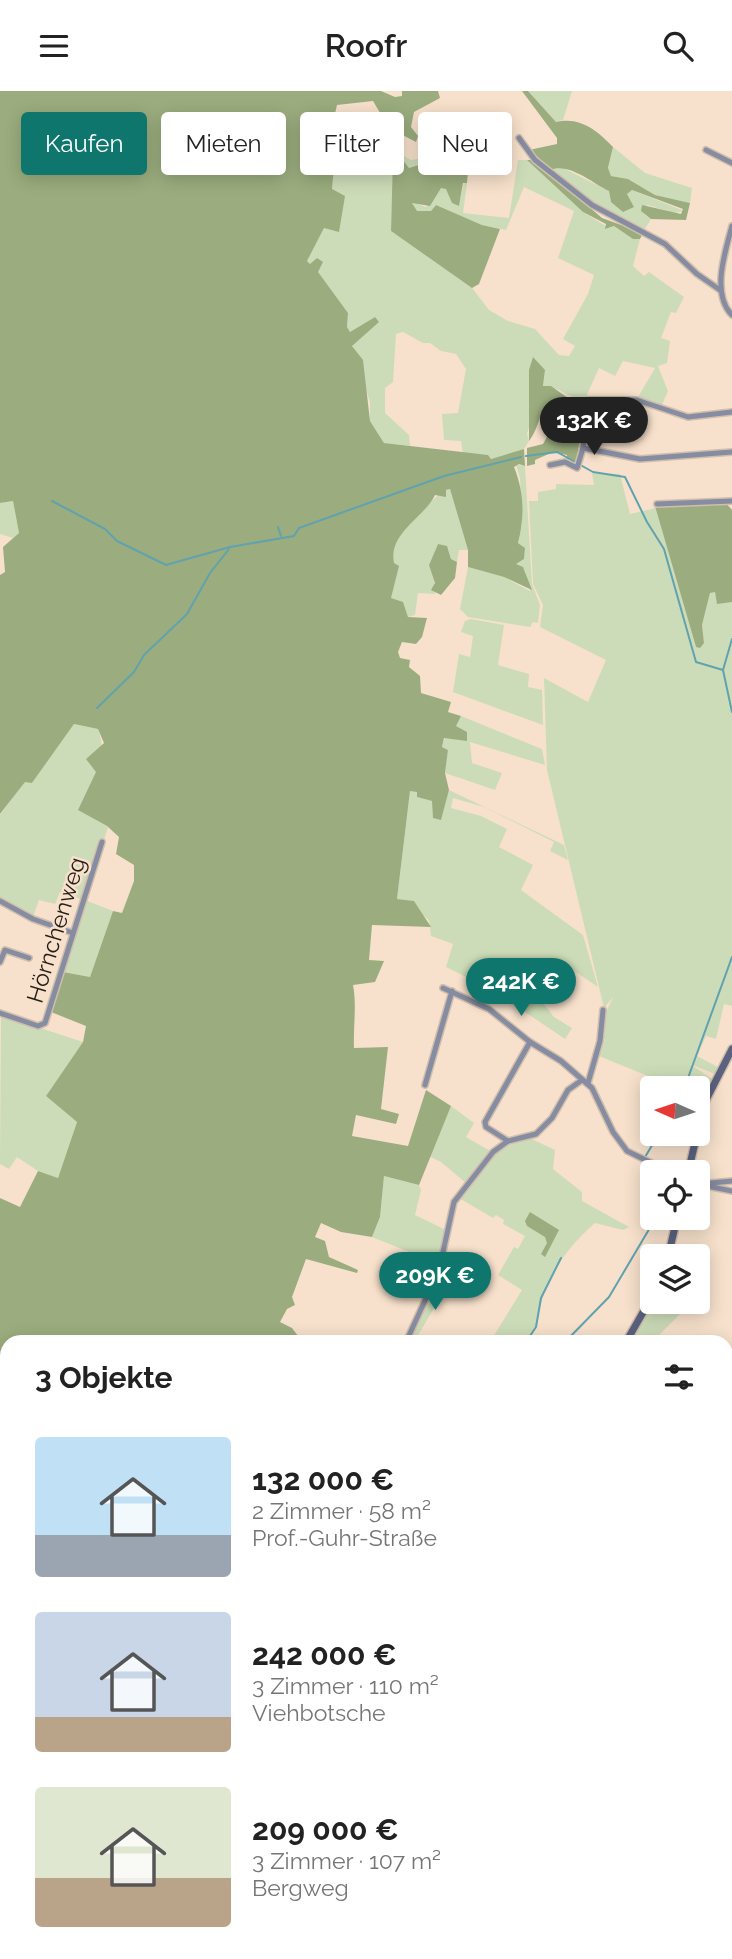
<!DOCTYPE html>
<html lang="de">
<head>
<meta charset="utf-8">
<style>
  :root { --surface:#fff; --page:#f6f6f6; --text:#222; --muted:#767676; --accent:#0f766e }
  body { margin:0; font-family:Raleway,sans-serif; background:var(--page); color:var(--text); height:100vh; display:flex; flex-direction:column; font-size:26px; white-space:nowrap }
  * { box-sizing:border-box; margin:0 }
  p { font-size:23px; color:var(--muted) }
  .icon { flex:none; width:38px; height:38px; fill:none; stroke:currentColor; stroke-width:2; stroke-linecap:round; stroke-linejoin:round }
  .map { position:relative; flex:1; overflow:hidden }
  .drawer { position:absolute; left:0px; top:1244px; width:733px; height:625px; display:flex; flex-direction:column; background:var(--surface); border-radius:21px 21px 0 0; box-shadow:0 4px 18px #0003 }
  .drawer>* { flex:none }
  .guide { position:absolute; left:21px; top:21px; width:691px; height:63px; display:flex; gap:14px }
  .needle { width:46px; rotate:273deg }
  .fabs { position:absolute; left:640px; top:985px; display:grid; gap:14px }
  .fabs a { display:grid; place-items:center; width:70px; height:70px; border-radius:7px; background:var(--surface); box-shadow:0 4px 18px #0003; font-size:35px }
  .price { position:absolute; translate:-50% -60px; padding:0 16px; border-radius:24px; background:var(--accent); color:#fff; font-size:23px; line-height:46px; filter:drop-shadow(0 2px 4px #0008) }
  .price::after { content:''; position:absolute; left:50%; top:42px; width:21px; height:16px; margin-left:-10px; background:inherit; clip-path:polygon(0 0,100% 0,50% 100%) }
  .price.active { background:#222; color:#fff }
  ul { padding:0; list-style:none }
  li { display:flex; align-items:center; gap:21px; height:175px; padding:0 35px }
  li span { display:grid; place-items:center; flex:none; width:196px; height:140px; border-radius:7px; color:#555 }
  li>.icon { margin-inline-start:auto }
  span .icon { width:84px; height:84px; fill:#fffc; stroke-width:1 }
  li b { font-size:30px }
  h2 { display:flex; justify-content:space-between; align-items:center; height:84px; padding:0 35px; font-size:30px }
  .tag { padding:0 24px; border-radius:7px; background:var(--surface); box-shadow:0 4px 18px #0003; font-size:24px; line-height:63px }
  .tag.active { background:var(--accent); color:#fff }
  header { display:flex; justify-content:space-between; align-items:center; height:91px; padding:0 35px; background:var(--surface); font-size:32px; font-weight:600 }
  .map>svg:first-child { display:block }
  .green { fill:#cddcb8 }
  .forest { fill:#9bad7e }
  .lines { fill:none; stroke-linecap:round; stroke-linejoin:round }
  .stream { stroke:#60a2ae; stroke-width:2 }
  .street-casing { stroke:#d1beab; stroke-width:8 }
  .secondary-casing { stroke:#d1beab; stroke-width:10 }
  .street { stroke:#868ca1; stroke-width:5 }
  .secondary { stroke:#5a627f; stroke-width:7 }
  .labels { text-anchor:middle; stroke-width:5; stroke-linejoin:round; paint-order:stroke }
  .street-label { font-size:23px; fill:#251d16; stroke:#f7e1cc }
</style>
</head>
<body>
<header><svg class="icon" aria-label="menu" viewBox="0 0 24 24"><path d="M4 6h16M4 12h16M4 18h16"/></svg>Roofr<svg class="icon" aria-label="search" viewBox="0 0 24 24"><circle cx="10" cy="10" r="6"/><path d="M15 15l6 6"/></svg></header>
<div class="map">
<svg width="732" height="1868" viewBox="0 0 732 1868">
  <rect width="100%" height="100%" fill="#f7e1cc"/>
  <g class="green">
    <path d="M528 0H572L563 29 556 31Z"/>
    <path d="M357 52 385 54 411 69 437 65 440 71 437 76 428 71 409 77 403 70 393 67 391 140 472 197 489 219 508 230 535 238 559 264 569 265 575 255 563 248 588 203 594 184 558 167 574 120 524 96 506 139 482 134 436 114 431 120H416L412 111 426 116 441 97H446L460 110 464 92H467L463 122 509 127 518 69H527L583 121 609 137 614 135 633 148H640L633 175 644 185 649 181 684 206 676 222 671 221 661 247 670 250 667 272 658 275 668 300 661 316 637 308 655 277 623 270 615 285 599 277 585 308C568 308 559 295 543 295L545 279 527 343 529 350 524 358 491 368 488 364 463 363 461 350 444 349 442 323 458 322 466 278 456 263 441 260 430 252H423L403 241 396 243 393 291 385 297V322L409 344 410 355 384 352 370 330V311L352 254 375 226 350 241 347 236 348 222 307 170 324 136 339 140 332 99 336 54Z"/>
    <path d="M613 56 645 82 692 97 690 112 655 104 628 88 611 85 608 78Z"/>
    <path d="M559 75 609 100 611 111 634 116 627 103 632 99 684 120 674 122 647 114 644 123 651 128 645 138 592 112 550 79Z"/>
    <path d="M516 373 525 375 532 493 540 514 538 532 533 531 530 536 468 526 460 518 468 476 504 486 530 500 525 480 515 473 524 468 525 457 518 452 522 433 520 387Z"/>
    <path d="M592 382 620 383 630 423 656 417 696 556 704 552 702 534 710 502 715 500 717 512 732 511V915L724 913 716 948 706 945 697 965 718 976 715 983 690 973 712 988 703 1008 698 1006V998L677 997 599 965 605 948H602V943L605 944 604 926 613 906 604 917 547 679 544 587 588 611 606 569 540 536 543 514 533 493 529 410H538V401L556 398V393L594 394Z"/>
    <path d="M450 398 468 459H459L457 471 451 468 448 458 438 453 429 474 434 483 435 503 418 502 415 524 408 526 391 508C392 492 391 477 392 462 393 445 435 402 450 398Z"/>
    <path d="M13 410 19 442 13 447 0 443V412Z"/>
    <path d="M471 528 504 534 498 574 529 583 528 596 542 599 543 634 453 601 459 563 470 566 473 545 461 541 465 530Z"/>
    <path d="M461 625 542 658 545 674 470 651 472 672 502 682 495 699 445 682 448 659 442 656C444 643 455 638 461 625Z"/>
    <path d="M74 633 98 638C109 665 91 693 79 719L108 736 85 809 113 820 90 886 63 881 84 809 60 801 55 813 39 809 33 826 0 807V724L25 690 32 692Z"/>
    <path d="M449 699 564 754 568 769 550 760 554 751 484 716 453 707 451 717 481 725 507 738 499 756 533 774 521 799 583 844 598 896 564 873 557 893 543 912 554 926 572 937 565 948 491 898 446 876 453 853 431 845 429 829 420 822 414 810 397 808 410 700H417V706L432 710 440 729Z"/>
    <path d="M1 924 83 951 46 1005 77 1031 58 1087 38 1080 17 1066 9 1078 0 1073Z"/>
    <path d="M451 1015 474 1032 466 1046 492 1061 466 1092 441 1071 429 1065Z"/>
    <path d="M532 1048 555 1059 553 1078 582 1101V1110L629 1136 623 1139 595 1132C571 1153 554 1175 543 1206 537 1223 540 1237 527 1251H490L522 1199 498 1184 514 1156 518 1158 525 1145 503 1133 504 1129 496 1124 493 1127 459 1107C483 1076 490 1055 532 1048Z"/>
    <path d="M384 1085 419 1094 421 1099 415 1124 446 1139 439 1173 372 1146 380 1126Z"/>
    <path d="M446 1178 475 1198 474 1200 446 1184 437 1201 440 1207 414 1251H407L431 1208 440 1184H446Z"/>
    <path d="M653 1209 692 1211 652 1251H629Z"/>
  </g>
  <g class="forest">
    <path d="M0 0H381L395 6 402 5V0H438L440 7 414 21 411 36 418 45 416 51 389 37 373 10 337 14 332 36 331 47 336 54 332 98 345 105 339 141 324 137 307 170 310 173 317 167 323 171 318 181 348 222 347 236 350 241 375 226 379 231 352 255 363 269 370 330 384 352 488 364 491 368 524 358 525 375 519 373 514 376C524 401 525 425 518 452L525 457 524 468 516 473 523 476 532 499 504 486 468 476V459L450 398 446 399V406L435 404C424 427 388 442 394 472L399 475 391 507 403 511 408 526 427 527 422 546 416 553 402 551 398 561 400 567 410 569 409 576 420 585 421 602 451 611 448 621 461 625 456 635 467 641V650L444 647 442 656 448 659 445 682 449 699 441 729 433 727 432 710 417 706V701L410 700 397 808 414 810 431 836 372 834 369 869 384 870 375 891 353 894C357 915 353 936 354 957L388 956 381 1018 399 1023 396 1033 356 1024 352 1045 408 1055 426 999 451 1015 419 1094 384 1085 380 1126 372 1146 341 1141 321 1132 315 1146 325 1150 329 1166 358 1179 357 1182 306 1168 292 1206 295 1214 287 1218 280 1231 292 1237 298 1245 297 1251H7L5 1619H0V1107L20 1116 38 1080 58 1087 77 1031 46 1005 83 951 86 935 51 921 63 881 90 886 113 820 122 822 134 790V774L116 763 119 746 107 735 78 719 96 681 86 668 104 652 98 638 74 633 32 692 25 691 0 723V484L5 481 3 456 19 442 13 410 0 412Z"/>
    <path d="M522 0H528L556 31C580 25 598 40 613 56L608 77 611 85 628 88 655 104 690 112 686 129 651 128 641 120 642 114 681 123 683 118 632 99 627 103 634 116 623 121 611 111 609 100C592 92 569 71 550 79L529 59 557 53V47Z"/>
    <path d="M467 49 463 58 469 69 467 92H463L459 115 452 112 446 98 441 97 430 115 412 112 417 120H431L436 114 482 134 500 138 479 193 472 197 391 140 393 64 401 67 409 77 429 71 437 76 440 71 437 65Z"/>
    <path d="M527 69H534L602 127 643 142 640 148H633L614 135 605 138 606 133 583 121Z"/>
    <path d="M533 266 545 279 543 295H551L568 307C537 305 544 331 529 350V279Z"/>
    <path d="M562 310H576L577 316 584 319 576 374 566 369 567 364 553 361 535 369V373L527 375V357L543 353C551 339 556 328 550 313Z"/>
    <path d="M681 412H726L732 419V511L717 513 715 501 710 502 702 534 704 552 700 557 696 556 655 415Z"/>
    <path d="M438 453 447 455 451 468 457 471 455 487 441 504 431 499 435 492 429 474Z"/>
    <path d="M530 1121 559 1139 545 1166 541 1163 547 1152 545 1146 527 1135 525 1130Z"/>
  </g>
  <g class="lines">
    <g class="stream">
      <path d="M526 365 557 361 593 381 625 386 647 431 664 458 696 571 723 579"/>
      <path d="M52 410 105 438 117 450 166 474 230 456 294 445 299 437 444 385 521 366"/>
      <path d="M278 436 281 445"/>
      <path d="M732 548 723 579 732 621"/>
      <path d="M97 617 134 581 144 564 187 523 210 482 229 458"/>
      <path d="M684 998 732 866"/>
      <path d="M645 1066 659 1043"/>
      <path d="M526 1251 536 1236 541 1207 561 1167"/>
      <path d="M565 1251 609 1206 651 1135 652 1113 646 1071"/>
      <path d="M316 1862V1868"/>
    </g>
    <g class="street-casing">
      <g id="street">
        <path d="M519 47 535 69 592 114 665 153 697 183 720 199"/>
        <path d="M706 59 732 72"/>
        <path d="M732 135C725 161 711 203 732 224"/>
        <path d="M583 357 640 368 732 361"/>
        <path d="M550 374 565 371 577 377 583 357 588 309H637L688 326 732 321"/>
        <path d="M657 413 732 410"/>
        <path d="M0 810 33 828 73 842"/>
        <path d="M0 871 5 859 29 867"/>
        <path d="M443 897 489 918 530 951 561 970 592 997 613 1041 627 1060 672 1082"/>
        <path d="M0 922 38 935 45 932 102 751"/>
        <path d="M588 992 600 950 603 919"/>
        <path d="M425 994 452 900"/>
        <path d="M508 1050 486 1036 485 1031 530 951"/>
        <path d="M698 1093 732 1100"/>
        <path d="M701 1093 732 1090"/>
        <path d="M406 1251 439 1179 454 1111 493 1061 508 1050 536 1043 552 1027 568 999 582 989"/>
        <path d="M293 1862 299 1868"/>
        <path d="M31 1868 33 1862"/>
        <path d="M177 1868 181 1862"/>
        <path d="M535 1868 539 1862"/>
      </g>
    </g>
    <g class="secondary-casing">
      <g id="secondary">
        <path d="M698 1039 706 1009 732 958"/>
        <path d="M688 1082 697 1043"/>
        <path d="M668 1166 677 1127"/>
        <path d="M626 1251 653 1204"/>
        <path d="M607 1862 640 1868"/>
        <path d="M253 1868 256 1862"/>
        <path d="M565 1868 595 1862"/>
      </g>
    </g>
    <use href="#street" class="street"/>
    <use href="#secondary" class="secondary"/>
  </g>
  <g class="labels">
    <g class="street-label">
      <text transform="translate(56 839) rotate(-73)" y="8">Hörnchenweg</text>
    </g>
  </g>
</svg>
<div class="fabs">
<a><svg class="needle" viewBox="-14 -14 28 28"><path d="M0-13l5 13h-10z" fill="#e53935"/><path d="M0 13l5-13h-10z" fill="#767676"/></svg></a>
<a><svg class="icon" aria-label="locate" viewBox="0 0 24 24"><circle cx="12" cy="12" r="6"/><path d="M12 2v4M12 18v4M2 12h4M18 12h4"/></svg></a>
<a><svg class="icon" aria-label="layers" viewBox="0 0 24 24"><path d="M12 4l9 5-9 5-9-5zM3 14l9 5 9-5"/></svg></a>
</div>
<b class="price active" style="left:594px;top:366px">132K €</b>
<b class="price" style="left:521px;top:927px">242K €</b>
<b class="price" style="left:435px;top:1221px">209K €</b>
<div class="guide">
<a class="tag active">Kaufen</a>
<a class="tag">Mieten</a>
<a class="tag">Filter</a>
<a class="tag">Neu</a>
</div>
<section class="drawer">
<h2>3 Objekte<svg class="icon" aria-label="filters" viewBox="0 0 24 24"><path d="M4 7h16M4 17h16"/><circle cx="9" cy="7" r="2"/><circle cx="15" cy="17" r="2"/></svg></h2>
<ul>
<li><span style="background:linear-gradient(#bfe0f5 70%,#9aa5b1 0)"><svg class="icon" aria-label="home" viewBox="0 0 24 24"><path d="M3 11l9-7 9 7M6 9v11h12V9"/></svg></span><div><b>132 000 €</b><p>2 Zimmer · 58 m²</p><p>Prof.-Guhr-Straße</p></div></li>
<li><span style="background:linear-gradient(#c9d6e8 75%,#b9a48a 0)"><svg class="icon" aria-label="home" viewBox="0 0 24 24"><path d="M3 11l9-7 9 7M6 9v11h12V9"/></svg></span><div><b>242 000 €</b><p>3 Zimmer · 110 m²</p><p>Viehbotsche</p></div></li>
<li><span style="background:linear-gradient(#dfe7d0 65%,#b9a48a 0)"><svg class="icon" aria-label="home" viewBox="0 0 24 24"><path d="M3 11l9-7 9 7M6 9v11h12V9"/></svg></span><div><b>209 000 €</b><p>3 Zimmer · 107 m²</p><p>Bergweg</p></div></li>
</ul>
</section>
</div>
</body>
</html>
